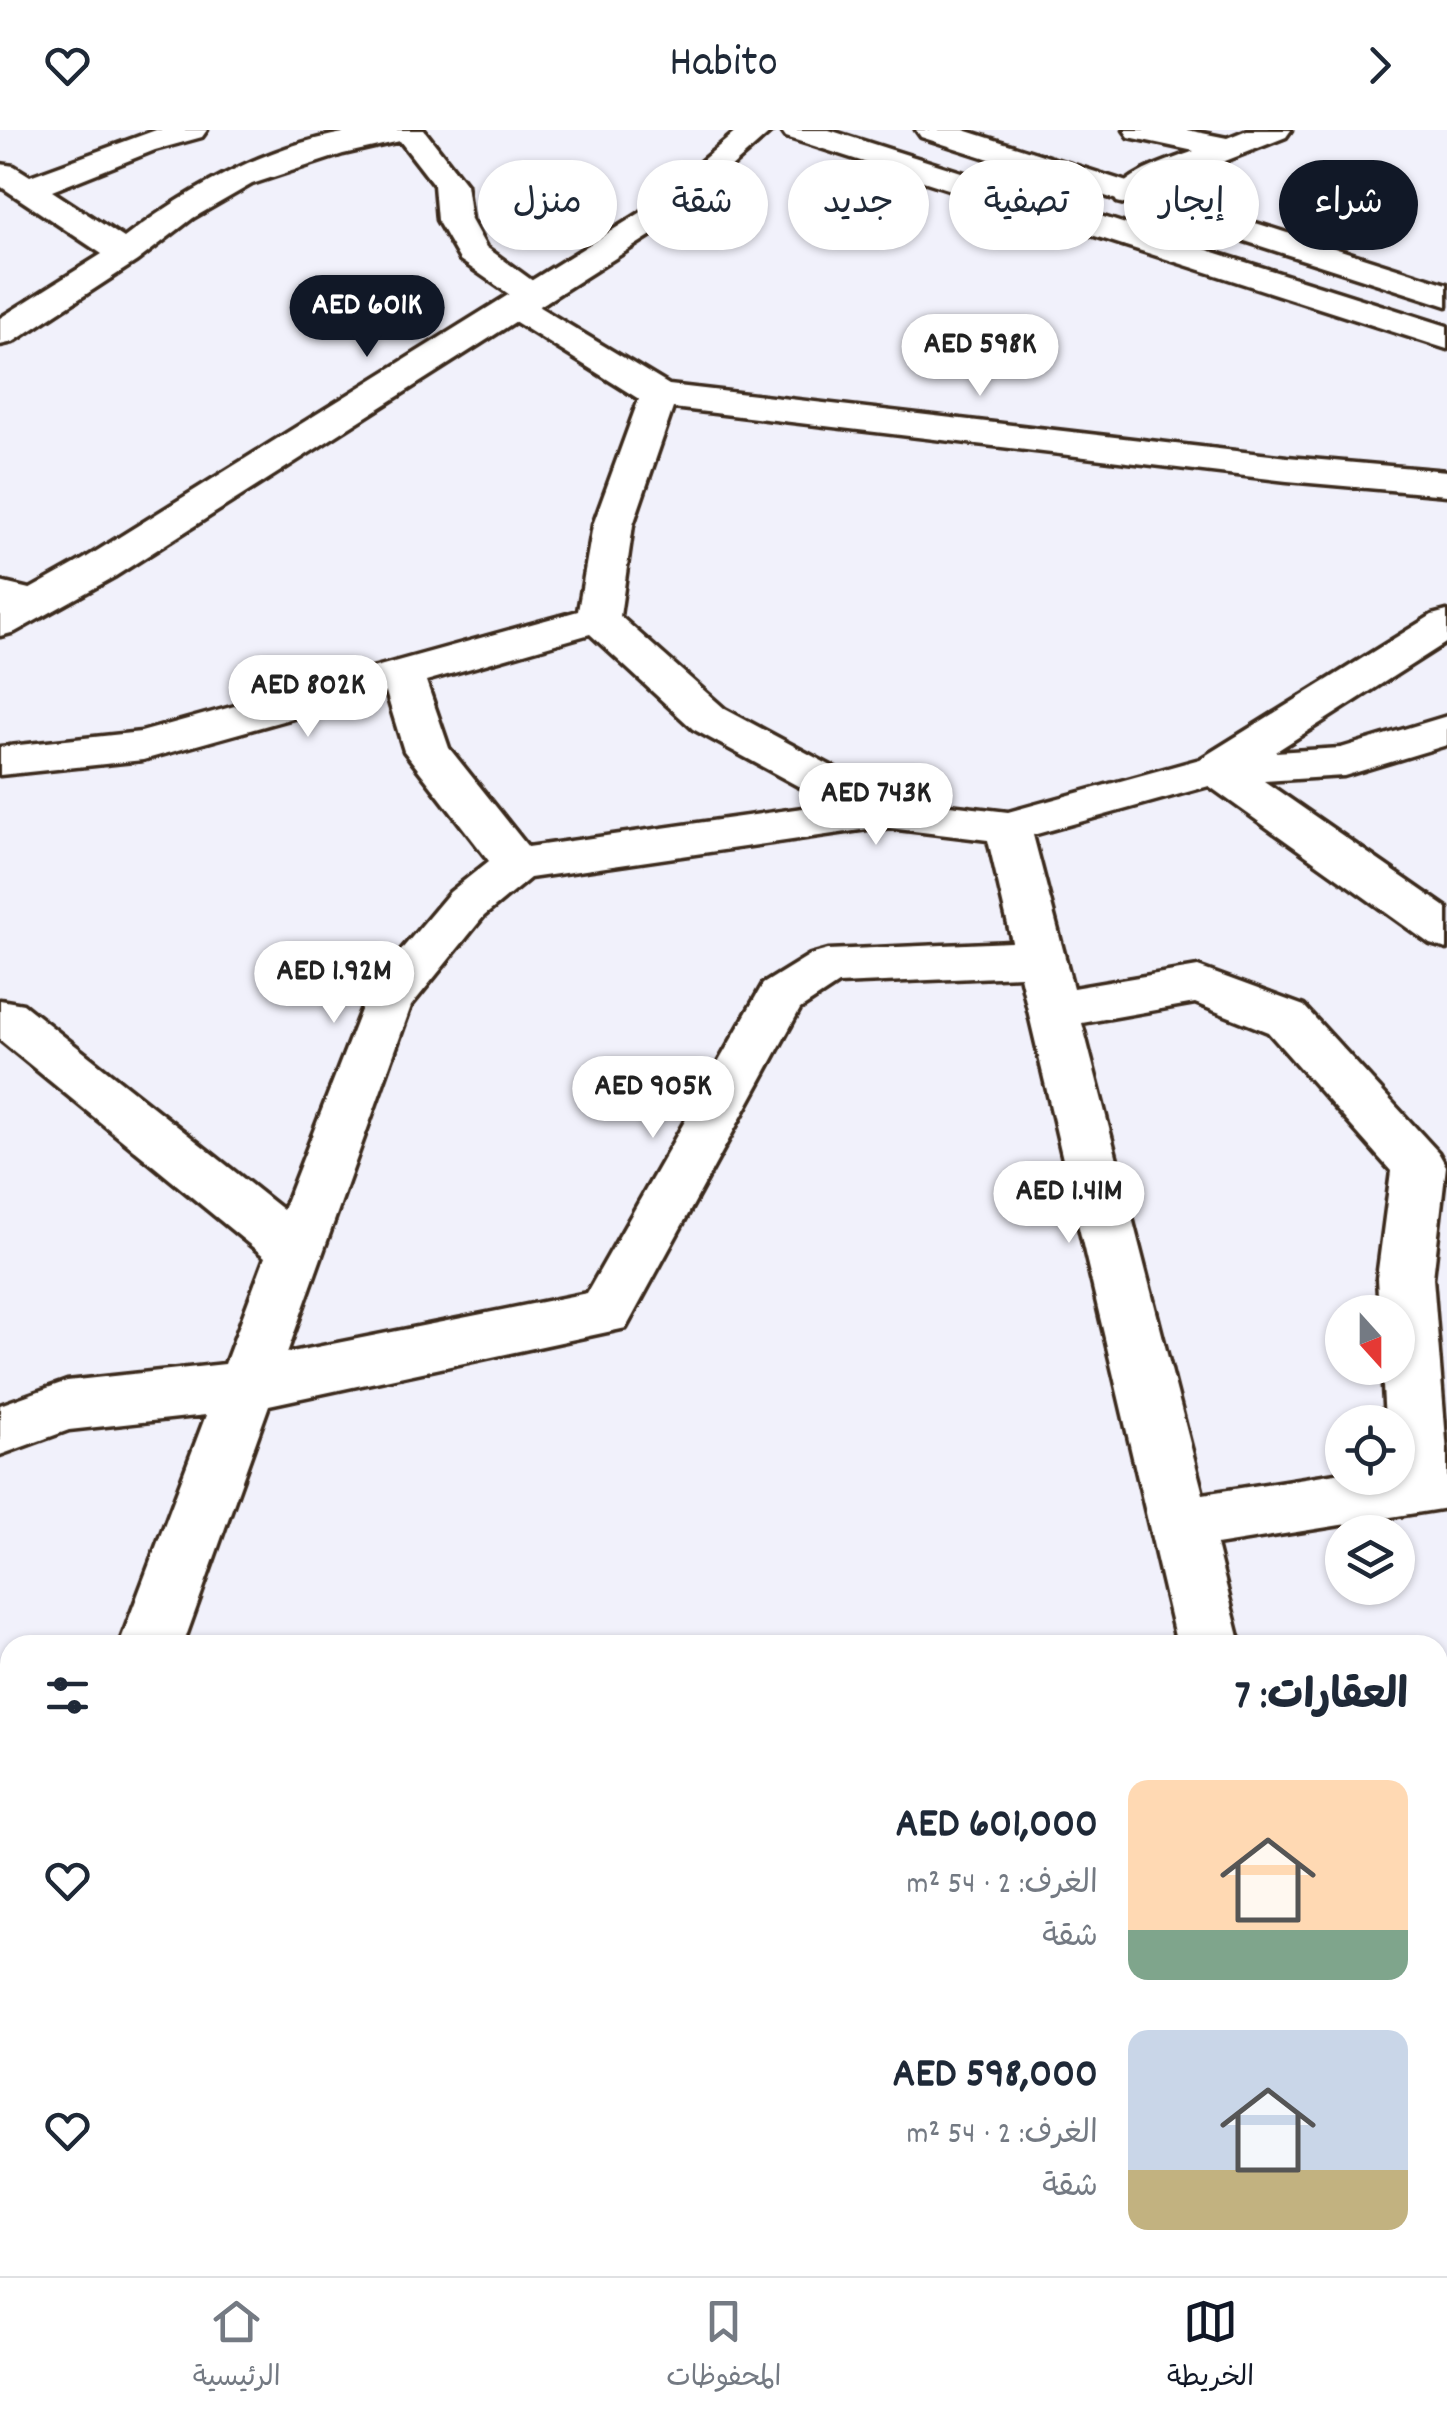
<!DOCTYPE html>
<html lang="ar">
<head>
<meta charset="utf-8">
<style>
  :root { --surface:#fff; --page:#f6f6f7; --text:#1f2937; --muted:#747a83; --line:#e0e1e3; --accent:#111827 }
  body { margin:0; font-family:Dekko,"Playpen Sans Arabic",sans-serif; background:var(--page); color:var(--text); direction:rtl; height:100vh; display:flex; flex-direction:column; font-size:38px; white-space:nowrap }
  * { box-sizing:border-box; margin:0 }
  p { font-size:32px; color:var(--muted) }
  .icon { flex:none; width:55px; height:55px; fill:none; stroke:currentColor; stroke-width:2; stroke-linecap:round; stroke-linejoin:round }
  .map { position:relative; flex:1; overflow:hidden; direction:ltr }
  .drawer { position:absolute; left:0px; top:1505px; width:1448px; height:642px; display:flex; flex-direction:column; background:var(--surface); border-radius:30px 30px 0 0; box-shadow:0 2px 8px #0004; direction:rtl }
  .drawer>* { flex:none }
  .banner { position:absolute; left:30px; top:30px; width:1388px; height:90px; direction:rtl; display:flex; gap:20px }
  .needle { width:65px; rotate:159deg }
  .controls { position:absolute; left:1325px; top:1165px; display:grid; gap:20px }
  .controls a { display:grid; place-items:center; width:90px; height:90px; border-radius:50%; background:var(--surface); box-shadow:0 2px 8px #0004; font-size:50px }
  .price { position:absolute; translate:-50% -85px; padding:0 22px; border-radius:35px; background:#fff; color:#222; font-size:32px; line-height:65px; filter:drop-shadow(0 2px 5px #0008) }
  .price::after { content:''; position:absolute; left:50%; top:60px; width:30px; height:22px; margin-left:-15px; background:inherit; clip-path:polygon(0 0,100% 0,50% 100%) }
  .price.selected { background:var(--accent); color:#fff }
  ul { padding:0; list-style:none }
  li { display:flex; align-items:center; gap:30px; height:250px; padding:0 40px }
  li span { display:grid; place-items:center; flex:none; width:280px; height:200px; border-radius:20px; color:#555 }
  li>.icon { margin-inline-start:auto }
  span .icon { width:120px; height:120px; fill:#fffc; stroke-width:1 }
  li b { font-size:42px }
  h2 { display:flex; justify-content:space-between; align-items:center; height:120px; padding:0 40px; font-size:42px }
  .pill { padding:0 35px; border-radius:45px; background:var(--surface); box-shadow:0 2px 8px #0004; font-size:35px; line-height:90px }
  .pill.selected { background:var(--accent); color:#fff }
  header { display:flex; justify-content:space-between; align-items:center; height:130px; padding:0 40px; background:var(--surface); font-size:45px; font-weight:600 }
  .tab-bar { display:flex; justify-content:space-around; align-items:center; height:140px; border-top:2px solid var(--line); background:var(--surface); font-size:28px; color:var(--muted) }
  .tab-bar a { display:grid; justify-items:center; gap:5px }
  .tab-bar .selected { color:var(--accent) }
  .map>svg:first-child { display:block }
  .green { fill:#c2db91; stroke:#7e8258; stroke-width:2.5 }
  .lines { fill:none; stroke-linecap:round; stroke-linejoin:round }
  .minor-casing { stroke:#3b2a1e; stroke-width:7 }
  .major-casing { stroke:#3b2a1e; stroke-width:7 }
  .minor { fill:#fff; fill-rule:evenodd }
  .major { fill:#fff; fill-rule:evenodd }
</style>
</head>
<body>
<header><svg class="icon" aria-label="forward" viewBox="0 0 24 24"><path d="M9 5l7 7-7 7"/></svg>Habito<svg class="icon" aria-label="heart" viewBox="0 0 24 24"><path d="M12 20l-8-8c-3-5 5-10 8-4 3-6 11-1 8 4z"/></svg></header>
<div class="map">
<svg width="1447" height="2146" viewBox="0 0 1447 2146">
  <rect width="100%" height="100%" fill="#f1f1fb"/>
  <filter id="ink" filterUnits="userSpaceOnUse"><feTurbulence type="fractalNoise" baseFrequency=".01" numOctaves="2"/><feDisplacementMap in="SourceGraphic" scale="20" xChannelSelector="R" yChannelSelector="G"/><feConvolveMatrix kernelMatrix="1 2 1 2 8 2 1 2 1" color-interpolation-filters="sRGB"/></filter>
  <g filter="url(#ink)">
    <g class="green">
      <path d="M10 1941V2138H249L251 2146H0V1944Z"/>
      <path d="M427 2138H1204L1205 2146H429Z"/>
    </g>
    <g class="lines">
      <g class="minor-casing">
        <g id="minor">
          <path d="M156 0H207L202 7 155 20 52 61 124 108C192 56 275 11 362 0 382 0 404 0 424 0L466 54 471 90 486 117 552 165 546 172 536 175 669 255 1287 327 1447 341V365L1287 351 673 278 633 395 620 486 725 579 891 668 1008 682 1200 629 1432 485 1447 481V512L1275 622 1341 618 1447 586V615L1344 646 1264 651 1447 778V819L1430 814 1209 656 1033 705 1073 858 1198 837 1304 876 1438 1022 1446 1036 1433 1148 1447 1323V1378L1216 1415 1241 1515H1177L1020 846 838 854 800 879 626 1198 269 1275 183 1515H119L206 1285 69 1300 0 1325V1275L67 1251 225 1234 265 1127 0 910V870L23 874 283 1080 370 857 450 762 489 731 404 621 386 562 143 630 0 645V617L141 602 578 481 593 395 639 269 503 184 497 177 503 170 513 167 460 130 437 90 434 55 400 11 343 24 252 54 193 88 137 131 13 212 0 215V188L102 124 0 56V34L14 36 30 46ZM590 504 693 599 831 674 528 717 449 618 426 551ZM881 697 988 710 1012 812 828 820 810 825 763 854 587 1163 287 1223 411 876 484 786 530 748ZM1195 873 1268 902 1391 1041 1377 1148 1379 1182H1398V1238H1382L1385 1292H1398V1348H1342V1342L1203 1364 1082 893Z"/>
          <path d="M1124 0H1187L1227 8 1247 0H1291L1286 7 1177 50 1129 75 1117 72 1113 65C1129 41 1169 31 1194 21L1129 7Z"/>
          <path d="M0 452 50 464 56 473 50 482 35 486 0 477Z"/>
          <path d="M1447 1707V1775L1438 1779V1711Z"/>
          <path d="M10 1735V1803L0 1805V1737Z"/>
          <path d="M1438 1804 1447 1808V1921L1438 1917Z"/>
          <path d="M1261 2138H1339L1341 2146H1263Z"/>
        </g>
      </g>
      <g class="major-casing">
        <g id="major">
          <path d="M738 0H773L664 97 114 447 15 502 0 506V476L84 429 640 83Z"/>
          <path d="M781 0H829L1447 196V219L786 7Z"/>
          <path d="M916 0H964L1447 154V176L921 7Z"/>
        </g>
      </g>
      <use href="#minor" class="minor"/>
      <use href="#major" class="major"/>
    </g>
  </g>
</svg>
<div class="controls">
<a><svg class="needle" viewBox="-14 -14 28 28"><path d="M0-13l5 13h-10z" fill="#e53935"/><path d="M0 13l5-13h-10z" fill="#747a83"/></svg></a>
<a><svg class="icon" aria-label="locate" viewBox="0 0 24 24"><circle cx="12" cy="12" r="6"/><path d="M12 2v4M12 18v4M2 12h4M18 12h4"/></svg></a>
<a><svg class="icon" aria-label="layers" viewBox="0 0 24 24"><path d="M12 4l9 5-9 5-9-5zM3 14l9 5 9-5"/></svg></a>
</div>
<b class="price selected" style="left:367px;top:230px">AED 601K</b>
<b class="price" style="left:980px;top:269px">AED 598K</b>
<b class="price" style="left:308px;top:610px">AED 802K</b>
<b class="price" style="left:876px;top:718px">AED 743K</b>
<b class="price" style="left:334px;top:896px">AED 1.92M</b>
<b class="price" style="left:653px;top:1011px">AED 905K</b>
<b class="price" style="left:1069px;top:1116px">AED 1.41M</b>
<div class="banner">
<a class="pill selected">شراء</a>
<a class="pill">إيجار</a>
<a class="pill">تصفية</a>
<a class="pill">جديد</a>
<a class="pill">شقة</a>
<a class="pill">منزل</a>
</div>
<section class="drawer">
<h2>العقارات: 7<svg class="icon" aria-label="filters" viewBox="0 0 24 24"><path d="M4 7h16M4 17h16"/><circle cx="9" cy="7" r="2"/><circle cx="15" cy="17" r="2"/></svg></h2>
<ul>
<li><span style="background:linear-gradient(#ffd9b3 75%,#7fa58c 0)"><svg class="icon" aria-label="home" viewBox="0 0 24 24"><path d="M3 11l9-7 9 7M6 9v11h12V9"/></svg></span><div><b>AED 601,000</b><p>الغرف: 2 · 54 m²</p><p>شقة</p></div><svg class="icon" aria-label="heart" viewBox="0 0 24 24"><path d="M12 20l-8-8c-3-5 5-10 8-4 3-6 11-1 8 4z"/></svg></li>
<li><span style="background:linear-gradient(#c9d6e8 70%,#c2b280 0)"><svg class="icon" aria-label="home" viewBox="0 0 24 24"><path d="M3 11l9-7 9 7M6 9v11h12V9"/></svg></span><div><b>AED 598,000</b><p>الغرف: 2 · 54 m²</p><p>شقة</p></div><svg class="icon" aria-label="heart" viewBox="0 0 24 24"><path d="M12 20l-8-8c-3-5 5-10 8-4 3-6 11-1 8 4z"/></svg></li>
</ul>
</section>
</div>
<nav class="tab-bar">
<a class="selected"><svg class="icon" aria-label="map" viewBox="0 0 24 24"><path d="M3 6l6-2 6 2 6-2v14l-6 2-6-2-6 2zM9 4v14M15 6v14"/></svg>الخريطة</a>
<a><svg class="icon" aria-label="saved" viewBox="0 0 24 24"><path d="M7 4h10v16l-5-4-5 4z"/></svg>المحفوظات</a>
<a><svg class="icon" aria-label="home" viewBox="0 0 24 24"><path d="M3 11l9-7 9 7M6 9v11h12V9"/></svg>الرئيسية</a>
</nav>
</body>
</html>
